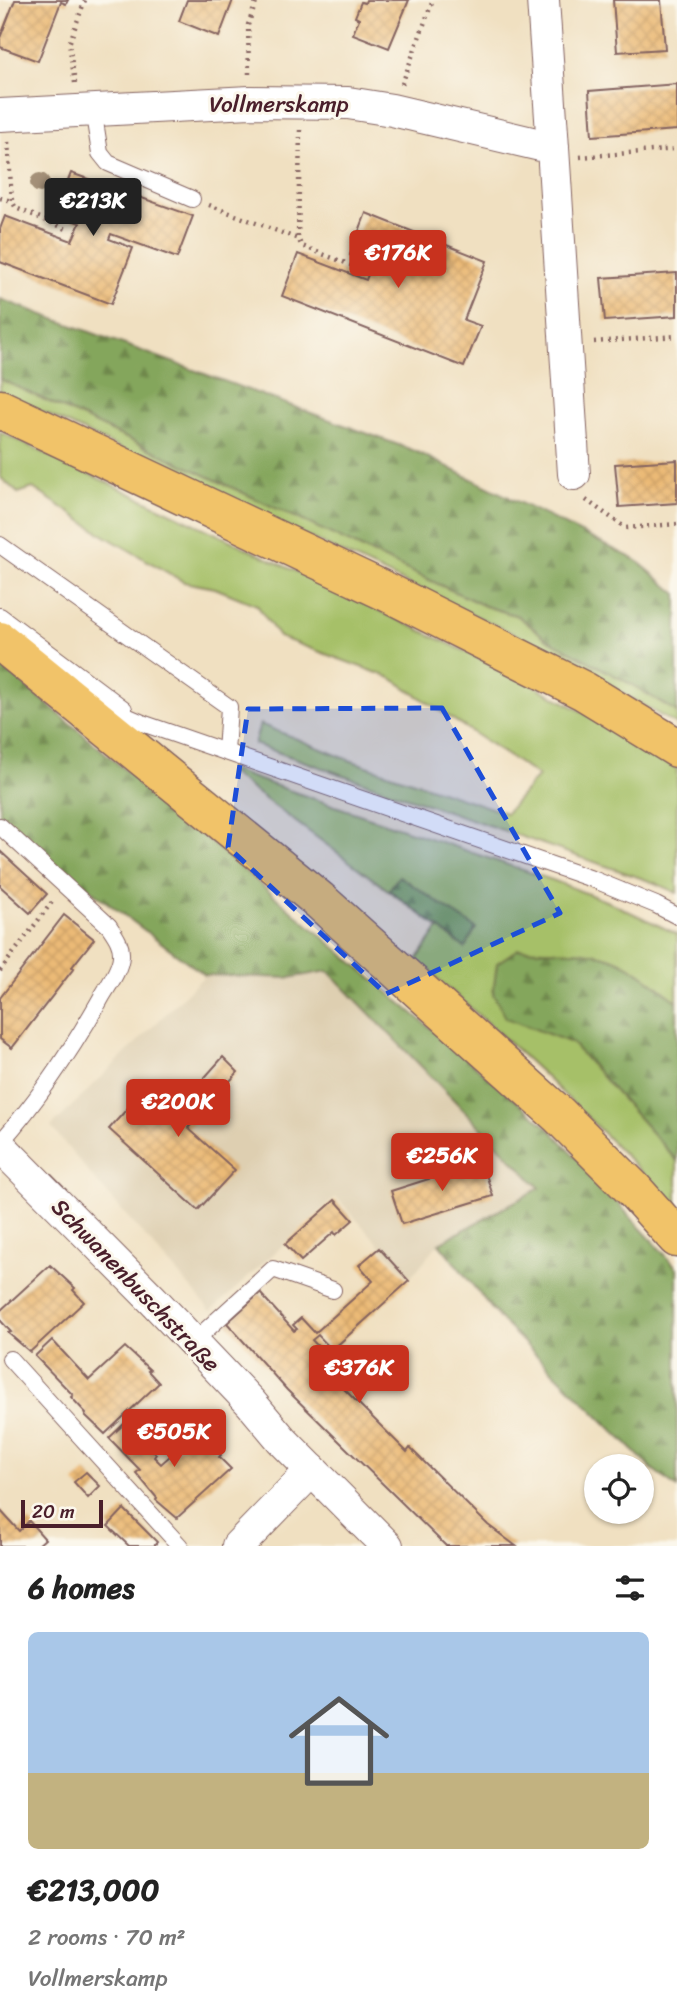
<!DOCTYPE html>
<html lang="en">
<head>
<meta charset="utf-8">
<style>
  :root { --surface:#fff; --page:#f2f2f2; --text:#222; --muted:#767676; --accent:#c8321e }
  body { margin:0; font-family:Sriracha,sans-serif; background:var(--page); color:var(--text); height:100vh; display:flex; flex-direction:column; font-size:26px; white-space:nowrap }
  * { box-sizing:border-box; margin:0 }
  p { font-size:23px; color:var(--muted) }
  .icon { flex:none; width:38px; height:38px; fill:none; stroke:currentColor; stroke-width:2; stroke-linecap:round; stroke-linejoin:round }
  .map { position:relative; height:1546px; overflow:hidden }
  .side { display:flex; flex-direction:column; background:var(--surface); flex:1 }
  .side>* { flex:none }
  .fabs { position:absolute; left:584px; top:1454px; display:grid; gap:14px }
  .fabs a { display:grid; place-items:center; width:70px; height:70px; border-radius:50%; background:var(--surface); box-shadow:0 2px 5px #0004; font-size:35px }
  .scale { position:absolute; left:21px; bottom:18px; width:82px; box-sizing:border-box; padding-left:7px; border:4px solid #4a1f2b; border-top:0; font-size:19px; line-height:24px; white-space:nowrap; color:#4a1f2b; -webkit-text-stroke:5px #fbf7ec; paint-order:stroke }
  .price { position:absolute; translate:-50% -60px; padding:0 16px; border-radius:7px; background:var(--accent); color:#fff; font-size:23px; line-height:46px; filter:drop-shadow(0 2px 4px #0008) }
  .price::after { content:''; position:absolute; left:50%; top:42px; width:21px; height:16px; margin-left:-10px; background:inherit; clip-path:polygon(0 0,100% 0,50% 100%) }
  .price.active { background:#222; color:#fff }
  ul { padding:0; list-style:none }
  li { display:grid; align-content:center; gap:14px; height:371px; padding:0 28px }
  li span { display:grid; place-items:center; height:217px; border-radius:10px; color:#555 }
  li>.icon { margin-inline-start:auto }
  span .icon { width:126px; height:126px; fill:#fffc; stroke-width:1 }
  li b { font-size:30px }
  h2 { display:flex; justify-content:space-between; align-items:center; height:84px; padding:0 28px; font-size:30px }
  .map>svg:first-child { display:block }
  .built { fill:#decfb1 }
  .grass { fill:#a6c067; stroke:#787049; stroke-width:2 }
  .forest { fill:url(#forest-firs); stroke:#676244; stroke-width:2 }
  .building { fill:url(#building-cross-hatch) }
  .lines { fill:none; stroke-linecap:round; stroke-linejoin:round }
  .lane-casing { stroke:#846360; stroke-width:18 }
  .street-casing { stroke:#846360; stroke-width:34 }
  .highway-casing { stroke:#846360; stroke-width:41 }
  .path { stroke:#846360; stroke-width:4.5; stroke-dasharray:2 5; stroke-linecap:butt }
  .lane { stroke:#fff; stroke-width:16 }
  .street { stroke:#fff; stroke-width:32 }
  .highway { stroke:#f1c369; stroke-width:38 }
  .tree { fill:#a49078 }
  .marked { fill:#1d4ed8; fill-opacity:0.2; stroke:#1d4ed8; stroke-width:5; stroke-dasharray:14 9; stroke-linejoin:round }
  .labels { text-anchor:middle; stroke-width:6; stroke-linejoin:round; paint-order:stroke }
  .street-label { font-size:23px; fill:#4a1f2b; stroke:#fbf7ec }
</style>
</head>
<body>
<div class="map">
<svg width="677" height="1546" viewBox="0 0 677 1546">
  <defs>
    <pattern id="forest-firs" width="22" height="20" patternUnits="userSpaceOnUse" patternTransform="scale(1.75)"><rect width="22" height="20" fill="#84a65c"/><path d="M5 1l3.5 6h-7zM16 11l3.5 6h-7z" fill="#6e874c"/></pattern>
    <pattern id="building-cross-hatch" width="8" height="8" patternUnits="userSpaceOnUse" patternTransform="scale(1.75)"><rect width="8" height="8" fill="#ebba76"/><path d="M0 0l8 8M0 8l8-8" fill="none" stroke="#cb9f66"/></pattern>
  </defs>
  <rect width="100%" height="100%" fill="#fbf7ec"/>
  <filter id="ink" filterUnits="userSpaceOnUse"><feTurbulence type="fractalNoise" baseFrequency=".0143" numOctaves="2"/><feDisplacementMap in="SourceGraphic" scale="14" xChannelSelector="R" yChannelSelector="G"/><feConvolveMatrix kernelMatrix="1 2 1 2 8 2 1 2 1" color-interpolation-filters="sRGB"/></filter>
  <filter id="wash" filterUnits="userSpaceOnUse"><feTurbulence type="fractalNoise" baseFrequency=".00686" numOctaves="4" result="noise"/><feDisplacementMap in="SourceGraphic" scale="28" xChannelSelector="R" yChannelSelector="G"/><feGaussianBlur stdDeviation="1.57" result="paint"/><feColorMatrix in="noise" values="0 0 0 0 0 0 0 0 0 0 0 0 0 0 0 0 0 1.4 0 .05"/><feComposite in="paint" operator="in"/></filter>
  <g filter="url(#wash)">
    <rect width="100%" height="100%" fill="#f0e0c1"/>
    <path class="built" d="M327 971 540 1189 439 1243 410 1278 336 1197 211 1311 95 1180 51 1127 205 975 289 978Z"/>
    <g class="grass">
      <path d="M0 379 485 606 518 616 547 639 629 683 677 712V725L544 648 0 392Z"/>
      <path d="M0 432 509 672 618 731 677 769V893L655 883 254 744 260 724 349 760 506 813 538 776 391 678 279 637 257 605 215 588 184 582 105 536 33 488 18 493 0 477Z"/>
      <path d="M233 771 555 881 611 903 677 934V1210C595 1121 509 1039 416 961L439 928 230 773Z"/>
    </g>
    <g class="forest">
      <path d="M0 299 415 451 636 560 677 594V712L629 683 547 639 518 616 485 606 0 379Z"/>
      <path d="M0 664 551 1130 677 1268V1488L651 1468 500 1319 439 1243 540 1188 328 971 289 978 205 975 0 823Z"/>
      <path d="M399 876 476 928 465 948 389 890Z"/>
      <path d="M518 949C548 951 579 948 609 957 634 965 656 986 677 1001V1161L572 1043 506 1018 493 994 497 963Z"/>
    </g>
    <g id="blocks">
      <g class="building">
        <path d="M15 0H68L66 4 61 2 38 61 0 47V38Z"/>
        <path d="M187 0H233L219 37 179 21Z"/>
        <path d="M366 0H409L389 48 353 34 359 19 355 17 361 2 365 3Z"/>
        <path d="M613 0H661L665 49 617 52Z"/>
        <path d="M677 84V130L592 136 589 91Z"/>
        <path d="M71 173 193 216 177 258 111 234 109 239 133 248 111 304 0 262V229L5 216 72 241 80 223 55 214Z"/>
        <path d="M366 213 487 261 464 320 481 326 464 367 282 296 298 254 366 280 372 264 350 255Z"/>
        <path d="M677 273V316L605 321 601 278Z"/>
        <path d="M677 460V503L619 507 615 464Z"/>
        <path d="M0 851 47 894 30 913 0 886Z"/>
        <path d="M64 915 94 939 72 967 74 968 12 1048 0 1039V998Z"/>
        <path d="M223 1057 238 1072 188 1128 235 1170 198 1210 109 1129 145 1089 176 1117 184 1108 180 1105Z"/>
        <path d="M482 1162 493 1196 402 1224 391 1191Z"/>
        <path d="M335 1200 353 1220 336 1235 334 1232 301 1261 285 1244Z"/>
        <path d="M379 1248 409 1281 332 1350 318 1335 312 1340 326 1355 318 1363 407 1452 410 1448 488 1525 516 1546H446L287 1390 227 1323 260 1293 294 1331 297 1329 293 1325 301 1318 315 1333 373 1281 359 1265Z"/>
        <path d="M50 1265 75 1288 73 1290 84 1302 30 1352 8 1333 11 1332 0 1320V1311Z"/>
        <path d="M52 1340 89 1380 125 1347 150 1370 148 1371 159 1383 105 1434 85 1415 86 1413 71 1397 73 1395 35 1356Z"/>
        <path d="M126 1422 156 1454 154 1457 161 1464 197 1432 221 1455 219 1457 231 1469 177 1518 156 1500 157 1498 136 1473 140 1470 109 1438Z"/>
        <path d="M86 1472 100 1486 88 1498 74 1482Z"/>
        <path d="M124 1509 157 1542 154 1546H129L108 1526Z"/>
        <path d="M0 1510 19 1531 29 1521 45 1539 37 1546H0Z"/>
      </g>
    </g>
  </g>
  <g filter="url(#ink)">
    <use href="#blocks" fill-opacity="0" stroke="#846360" stroke-width="2"/>
    <g class="lines">
      <g class="lane-casing">
        <g id="lane">
          <path d="M93 109 100 153 108 163 192 199"/>
          <path d="M0 545 229 707 226 752"/>
          <path d="M0 616 124 709"/>
          <path d="M101 705 145 724 595 880 656 905 677 916"/>
          <path d="M0 826 109 926C115 935 122 944 121 956 120 971 107 987 100 1000 71 1051 39 1099 0 1143"/>
          <path d="M193 1342 273 1269 333 1290"/>
          <path d="M10 1359 180 1546"/>
        </g>
      </g>
      <g class="street-casing">
        <g id="street">
          <path d="M543 0 553 148"/>
          <path d="M0 115 250 102 348 103 392 110 553 148 574 474"/>
          <path d="M0 1146 152 1299 251 1403 282 1440 387 1546"/>
          <path d="M238 1546 312 1470"/>
        </g>
      </g>
      <g class="highway-casing">
        <g id="highway">
          <path d="M0 409 389 593 584 691 677 748"/>
          <path d="M0 641 319 900 559 1115 633 1189 677 1238"/>
        </g>
      </g>
      <g class="path">
        <path d="M249 74 248 25 257 0"/>
        <path d="M75 83 69 44 85 0"/>
        <path d="M402 84 433 0"/>
        <path d="M300 130 298 239 302 246 361 269"/>
        <path d="M8 142 12 201 16 208 69 230"/>
        <path d="M580 157 677 149"/>
        <path d="M0 198 12 201"/>
        <path d="M209 205 298 239"/>
        <path d="M594 342 677 336"/>
        <path d="M586 500 626 528 677 524"/>
        <path d="M0 971 52 902"/>
      </g>
      <use href="#lane" class="lane"/>
      <use href="#street" class="street"/>
      <use href="#highway" class="highway"/>
    </g>
    <circle class="tree" cx="40" cy="183" r="10"/>
  </g>
  <path class="marked" d="M442 708 560 913 386 994 228 847 248 709Z"/>
  <g class="labels">
    <g class="street-label">
      <text x="279" y="112">Vollmerskamp</text>
      <text transform="translate(136 1285) rotate(46)" y="8">Schwanenbuschstraße</text>
    </g>
  </g>
</svg>
<div class="fabs">
<a><svg class="icon" aria-label="locate" viewBox="0 0 24 24"><circle cx="12" cy="12" r="6"/><path d="M12 2v4M12 18v4M2 12h4M18 12h4"/></svg></a>
</div>
<div class="scale">20 m</div>
<b class="price active" style="left:93px;top:238px">€213K</b>
<b class="price" style="left:398px;top:290px">€176K</b>
<b class="price" style="left:178px;top:1139px">€200K</b>
<b class="price" style="left:442px;top:1193px">€256K</b>
<b class="price" style="left:359px;top:1405px">€376K</b>
<b class="price" style="left:174px;top:1469px">€505K</b>
</div>
<section class="side">
<h2>6 homes<svg class="icon" aria-label="filters" viewBox="0 0 24 24"><path d="M4 7h16M4 17h16"/><circle cx="9" cy="7" r="2"/><circle cx="15" cy="17" r="2"/></svg></h2>
<ul>
<li><span style="background:linear-gradient(#a9c7e8 65%,#c2b280 0)"><svg class="icon" aria-label="home" viewBox="0 0 24 24"><path d="M3 11l9-7 9 7M6 9v11h12V9"/></svg></span><div><b>€213,000</b><p>2 rooms · 70 m²</p><p>Vollmerskamp</p></div></li>
</ul>
</section>
</body>
</html>
